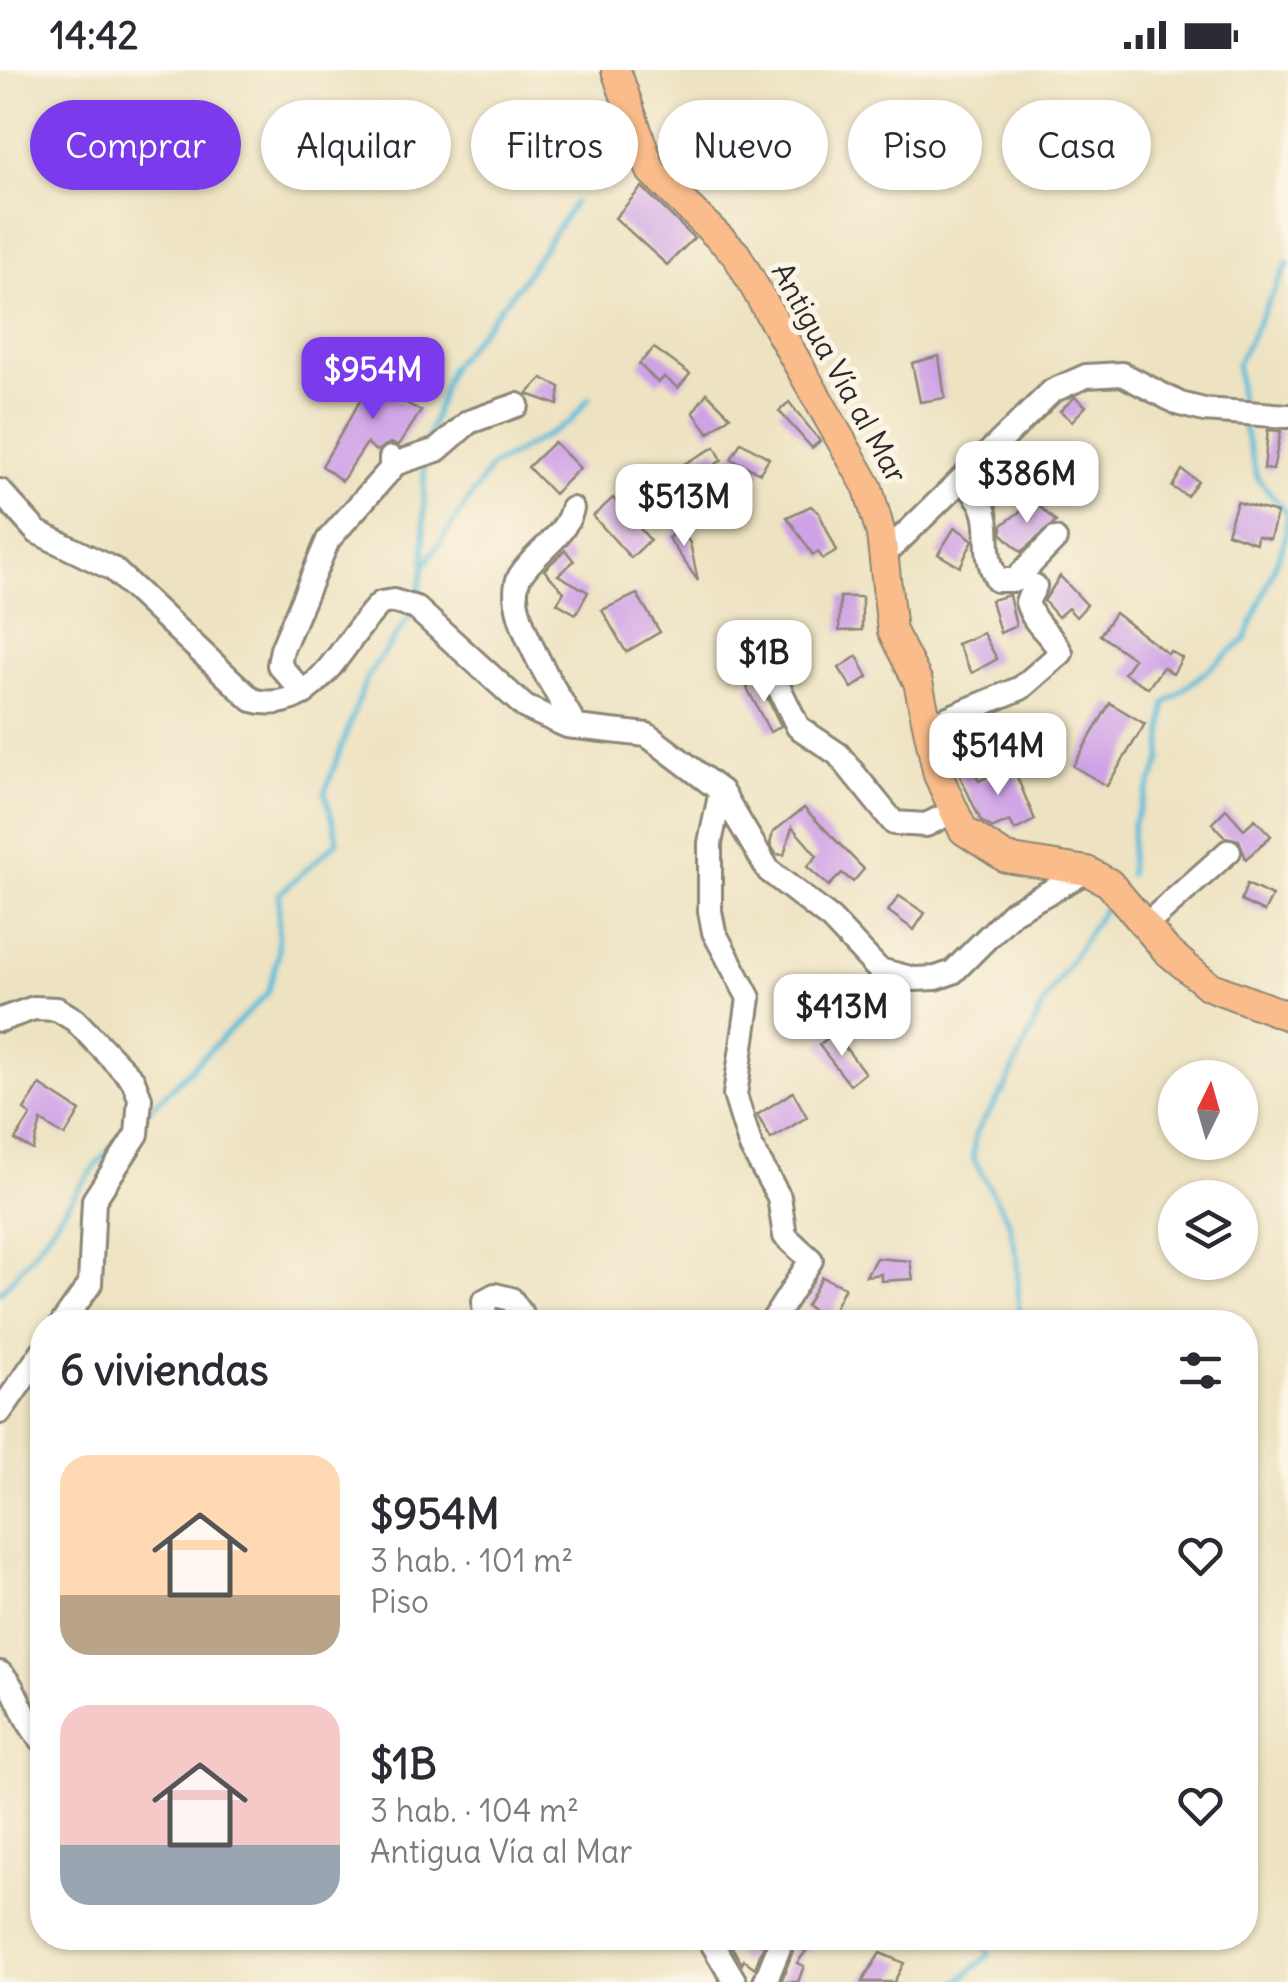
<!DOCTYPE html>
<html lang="es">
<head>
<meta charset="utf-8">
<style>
  :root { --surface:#fff; --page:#f7f7f7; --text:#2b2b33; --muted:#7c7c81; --accent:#7c3aed }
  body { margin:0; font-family:Delius,sans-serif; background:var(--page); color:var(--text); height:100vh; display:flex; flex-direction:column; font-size:38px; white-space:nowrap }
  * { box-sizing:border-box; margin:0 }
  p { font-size:32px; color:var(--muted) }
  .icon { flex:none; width:55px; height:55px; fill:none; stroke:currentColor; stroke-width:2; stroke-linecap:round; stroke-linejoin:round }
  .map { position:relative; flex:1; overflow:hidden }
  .drawer { position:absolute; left:30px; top:1240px; width:1228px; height:640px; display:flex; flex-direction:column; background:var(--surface); border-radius:40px; box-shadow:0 2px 8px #0004 }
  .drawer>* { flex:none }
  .guide { position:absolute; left:30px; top:30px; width:1230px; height:90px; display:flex; gap:20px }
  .needle { width:65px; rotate:5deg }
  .controls { position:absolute; left:1158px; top:990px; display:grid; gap:20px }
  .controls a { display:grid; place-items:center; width:100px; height:100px; border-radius:50%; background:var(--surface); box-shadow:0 2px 8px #0004; font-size:50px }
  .price { position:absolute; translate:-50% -85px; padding:0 22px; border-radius:20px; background:#fff; color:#222; font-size:32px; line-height:65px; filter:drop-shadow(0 2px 5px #0008) }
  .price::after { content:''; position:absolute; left:50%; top:60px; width:30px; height:22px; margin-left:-15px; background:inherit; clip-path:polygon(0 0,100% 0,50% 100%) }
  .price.current { background:var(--accent); color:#fff }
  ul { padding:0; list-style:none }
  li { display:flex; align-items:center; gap:30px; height:250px; padding:0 30px }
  li span { display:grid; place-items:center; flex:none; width:280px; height:200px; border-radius:30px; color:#555 }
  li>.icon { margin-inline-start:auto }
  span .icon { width:120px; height:120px; fill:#fffc; stroke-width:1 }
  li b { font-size:42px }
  h2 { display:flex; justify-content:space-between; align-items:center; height:120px; padding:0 30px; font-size:42px }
  .chip { padding:0 35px; border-radius:45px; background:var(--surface); box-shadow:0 2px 8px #0004; font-size:35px; line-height:90px }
  .chip.current { background:var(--accent); color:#fff }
  .status { display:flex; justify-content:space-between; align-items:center; height:70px; padding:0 50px; background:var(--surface); direction:ltr }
  .status svg { height:28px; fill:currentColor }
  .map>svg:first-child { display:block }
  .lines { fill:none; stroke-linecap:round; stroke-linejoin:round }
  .stream { stroke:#5bbcd9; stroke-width:5 }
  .building { fill:#cfa1e6 }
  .minor-casing { stroke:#8c8676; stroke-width:28 }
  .major-casing { stroke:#8c8676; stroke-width:32 }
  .minor { stroke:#fff; stroke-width:22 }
  .major { stroke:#f9bc8a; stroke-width:28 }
  .labels { text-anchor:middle; stroke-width:10; stroke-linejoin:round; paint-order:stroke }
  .street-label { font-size:30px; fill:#2b2b2b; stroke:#fcf5e5 }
</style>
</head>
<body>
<div class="status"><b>14:42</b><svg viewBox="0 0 49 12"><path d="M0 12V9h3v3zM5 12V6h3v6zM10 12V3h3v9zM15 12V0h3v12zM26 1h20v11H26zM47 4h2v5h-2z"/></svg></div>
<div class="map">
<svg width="1288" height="1912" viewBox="0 0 1288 1912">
  <rect width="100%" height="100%" fill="#fcf5e5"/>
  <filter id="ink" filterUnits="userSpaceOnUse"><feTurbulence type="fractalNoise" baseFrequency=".01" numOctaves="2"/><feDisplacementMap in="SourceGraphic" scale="20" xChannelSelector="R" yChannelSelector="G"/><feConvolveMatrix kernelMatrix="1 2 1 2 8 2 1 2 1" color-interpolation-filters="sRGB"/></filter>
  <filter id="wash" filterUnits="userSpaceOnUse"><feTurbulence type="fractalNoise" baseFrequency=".0048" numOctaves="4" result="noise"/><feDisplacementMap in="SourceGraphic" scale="40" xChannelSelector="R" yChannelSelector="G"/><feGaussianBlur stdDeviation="2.25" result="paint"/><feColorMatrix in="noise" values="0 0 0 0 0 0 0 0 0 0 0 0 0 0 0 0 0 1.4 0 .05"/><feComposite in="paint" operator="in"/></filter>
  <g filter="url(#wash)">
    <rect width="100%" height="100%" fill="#ede2c1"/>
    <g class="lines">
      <g class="stream">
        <path d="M1241 338 1237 294 1288 193"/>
        <path d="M424 379 450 298 519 215 574 133"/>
        <path d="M426 493 491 397 570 352 589 328"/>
        <path d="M417 533 424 495V390"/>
        <path d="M1129 805 1133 754 1161 691 1165 634 1245 570 1285 470 1287 444 1257 407 1242 350"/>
        <path d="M148 1041 268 923 278 886 279 824 338 771 325 722 367 607 412 543"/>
        <path d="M0 1222C48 1173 77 1110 126 1062"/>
        <path d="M1019 1252 1017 1187 1009 1152 973 1088 975 1064 1005 1018 1044 933 1107 834"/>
        <path d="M958 1912 989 1885 985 1868"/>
      </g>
    </g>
    <g id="blocks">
      <g class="building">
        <path d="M507 43 523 54 503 86 488 76Z"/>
        <path d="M399 56 441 73 437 87 409 75 403 89 387 82Z"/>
        <path d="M642 117 694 168 667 195 615 148Z"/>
        <path d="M654 278 690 304 678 318 664 307 658 313 639 294Z"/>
        <path d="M939 286 945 328 920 332 912 293Z"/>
        <path d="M381 295 407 301 393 326 421 341 399 375 390 373 376 381 367 373 342 411 322 396Z"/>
        <path d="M542 308 560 317 558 335 527 324Z"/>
        <path d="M707 323 730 346 709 363 693 342Z"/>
        <path d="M1075 327 1086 336 1072 351 1060 341Z"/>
        <path d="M789 332 820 371 812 378 779 341Z"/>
        <path d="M1268 360 1281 361 1273 400 1264 399Z"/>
        <path d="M554 372 580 398 554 424 528 397Z"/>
        <path d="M741 372 769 388 760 403 731 389Z"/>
        <path d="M715 377 722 390 695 408 684 394Z"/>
        <path d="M1182 400 1198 411 1187 426 1172 417Z"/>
        <path d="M613 428 650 470 631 488 593 446Z"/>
        <path d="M1034 431 1056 452 1021 482 1002 464V455Z"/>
        <path d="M1237 432 1277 443 1270 469 1257 466 1256 473 1227 463Z"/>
        <path d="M811 436 819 443 837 481 823 489 818 482 813 485 787 447Z"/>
        <path d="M955 457 973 470 960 497 938 484Z"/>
        <path d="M680 458 690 473 698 511 668 468Z"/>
        <path d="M565 480 574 491 558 505 588 522 576 544 557 533 564 522 544 500Z"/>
        <path d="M1060 506 1087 535 1076 547 1068 538 1058 547 1044 531Z"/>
        <path d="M637 524 660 562 626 582 602 540Z"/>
        <path d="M1009 525 1016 556 1000 563 991 530Z"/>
        <path d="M840 527H862V560L839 561Z"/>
        <path d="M1115 543 1168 584 1170 581 1182 588 1173 604 1163 597 1148 618 1124 603 1134 589 1100 565Z"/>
        <path d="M983 563 997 589 972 603 957 574Z"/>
        <path d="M857 586 868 607 852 618 839 598Z"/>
        <path d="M757 607 781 656 770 662 747 618Z"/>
        <path d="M1110 633 1145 654 1107 716 1073 696Z"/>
        <path d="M990 647 994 657 949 674 947 665Z"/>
        <path d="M971 695 979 711 1012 695 1035 750 1015 760 1010 751 993 758 981 751 958 702Z"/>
        <path d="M804 738 864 799 853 812 842 803 829 816 807 797 817 786 792 757 784 785 776 784 770 774 773 762Z"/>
        <path d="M1226 739 1244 759 1255 749 1271 766 1246 789 1239 770 1225 767 1212 753Z"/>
        <path d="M1247 814 1272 826 1264 842 1241 831Z"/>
        <path d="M899 826 925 843 914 860 888 841Z"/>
        <path d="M834 963 865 1003 850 1015 819 975Z"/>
        <path d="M40 1015 80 1041 65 1066 41 1051 33 1080 15 1070 31 1045 24 1040Z"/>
        <path d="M793 1022 807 1047 771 1069 757 1045Z"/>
        <path d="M876 1188 910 1191 913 1209 881 1211V1204L866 1206Z"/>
        <path d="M822 1207 845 1217 829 1249 806 1236Z"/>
        <path d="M732 1868 765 1872 755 1898 744 1890 742 1894 729 1872Z"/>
        <path d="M798 1868H816L797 1893 804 1896 798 1912H781Z"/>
        <path d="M880 1883 904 1893 894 1912H862Z"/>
      </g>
    </g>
  </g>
  <g filter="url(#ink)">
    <use href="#blocks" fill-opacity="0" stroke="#8c8676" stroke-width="2.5"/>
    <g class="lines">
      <g class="minor-casing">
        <g id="minor">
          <path d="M391 395 437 380 469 352 517 335"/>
          <path d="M961 410C1005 446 975 469 997 510H1015L1055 469"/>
          <path d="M0 421 37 462 113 499 252 630C316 648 342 569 381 533L393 531 416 538 525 637 567 656 647 665 721 721 769 801 831 849 879 900 914 909 936 908 953 902 1013 842 1087 801"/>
          <path d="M572 439C564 469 535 481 520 506 500 538 560 627 576 657"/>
          <path d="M883 486 1052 321 1086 306 1122 304 1180 334 1204 340 1288 346"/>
          <path d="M766 591 798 657 838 684 894 753 926 755 954 741"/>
          <path d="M304 623 279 595 282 579 328 470 391 399V388"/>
          <path d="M929 656 1021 618 1061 583C1050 562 1034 556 1027 532L1035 516"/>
          <path d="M721 721 710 773V841L714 862 749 928 735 1025 751 1077 779 1127 785 1166 811 1190 772 1252"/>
          <path d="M1147 854 1229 781"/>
          <path d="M0 950 34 938 57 939 75 950 133 1010 140 1028 137 1064 94 1130 90 1214 63 1252"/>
          <path d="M485 1252 484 1231 495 1225 511 1229 527 1252"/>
          <path d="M0 1342 42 1282"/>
          <path d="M0 1603C19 1619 20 1647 42 1670"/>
          <path d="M709 1868 735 1912"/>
          <path d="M765 1912 783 1868"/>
        </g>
      </g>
      <g class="major-casing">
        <path id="major" d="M616 0 651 101 736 184 868 418 881 464 892 561 918 612 938 705 963 760 1006 788 1087 801 1109 813 1167 881 1209 916 1288 946"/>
      </g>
      <use href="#minor" class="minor"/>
      <use href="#major" class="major"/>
    </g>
  </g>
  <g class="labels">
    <g class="street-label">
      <text transform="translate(839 303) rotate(61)" y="10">Antigua Vía al Mar</text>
    </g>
  </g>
</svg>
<div class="controls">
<a><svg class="needle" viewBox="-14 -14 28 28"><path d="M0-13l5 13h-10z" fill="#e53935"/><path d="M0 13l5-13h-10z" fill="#7c7c81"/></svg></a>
<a><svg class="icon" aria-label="layers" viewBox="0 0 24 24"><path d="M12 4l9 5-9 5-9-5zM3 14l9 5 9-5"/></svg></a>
</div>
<b class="price current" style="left:373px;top:352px">$954M</b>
<b class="price" style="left:1027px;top:456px">$386M</b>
<b class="price" style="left:684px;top:479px">$513M</b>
<b class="price" style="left:764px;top:635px">$1B</b>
<b class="price" style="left:998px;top:728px">$514M</b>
<b class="price" style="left:842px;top:989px">$413M</b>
<div class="guide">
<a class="chip current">Comprar</a>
<a class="chip">Alquilar</a>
<a class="chip">Filtros</a>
<a class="chip">Nuevo</a>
<a class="chip">Piso</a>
<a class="chip">Casa</a>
</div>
<section class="drawer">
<h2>6 viviendas<svg class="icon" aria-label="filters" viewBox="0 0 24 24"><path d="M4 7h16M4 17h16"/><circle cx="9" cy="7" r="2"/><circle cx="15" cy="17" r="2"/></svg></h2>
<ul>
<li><span style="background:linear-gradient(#ffd9b3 70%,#b9a48a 0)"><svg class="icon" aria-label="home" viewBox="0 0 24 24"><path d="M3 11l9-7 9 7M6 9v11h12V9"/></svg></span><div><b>$954M</b><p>3 hab. · 101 m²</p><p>Piso</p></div><svg class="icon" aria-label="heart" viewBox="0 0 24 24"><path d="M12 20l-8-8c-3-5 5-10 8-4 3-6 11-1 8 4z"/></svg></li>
<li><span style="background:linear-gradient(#f6c9c9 70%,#9aa5b1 0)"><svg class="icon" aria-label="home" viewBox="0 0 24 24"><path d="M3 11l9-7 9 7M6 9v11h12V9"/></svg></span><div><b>$1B</b><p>3 hab. · 104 m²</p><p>Antigua Vía al Mar</p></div><svg class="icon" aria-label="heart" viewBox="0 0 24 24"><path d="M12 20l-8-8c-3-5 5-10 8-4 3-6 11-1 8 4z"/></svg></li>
</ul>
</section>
</div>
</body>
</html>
